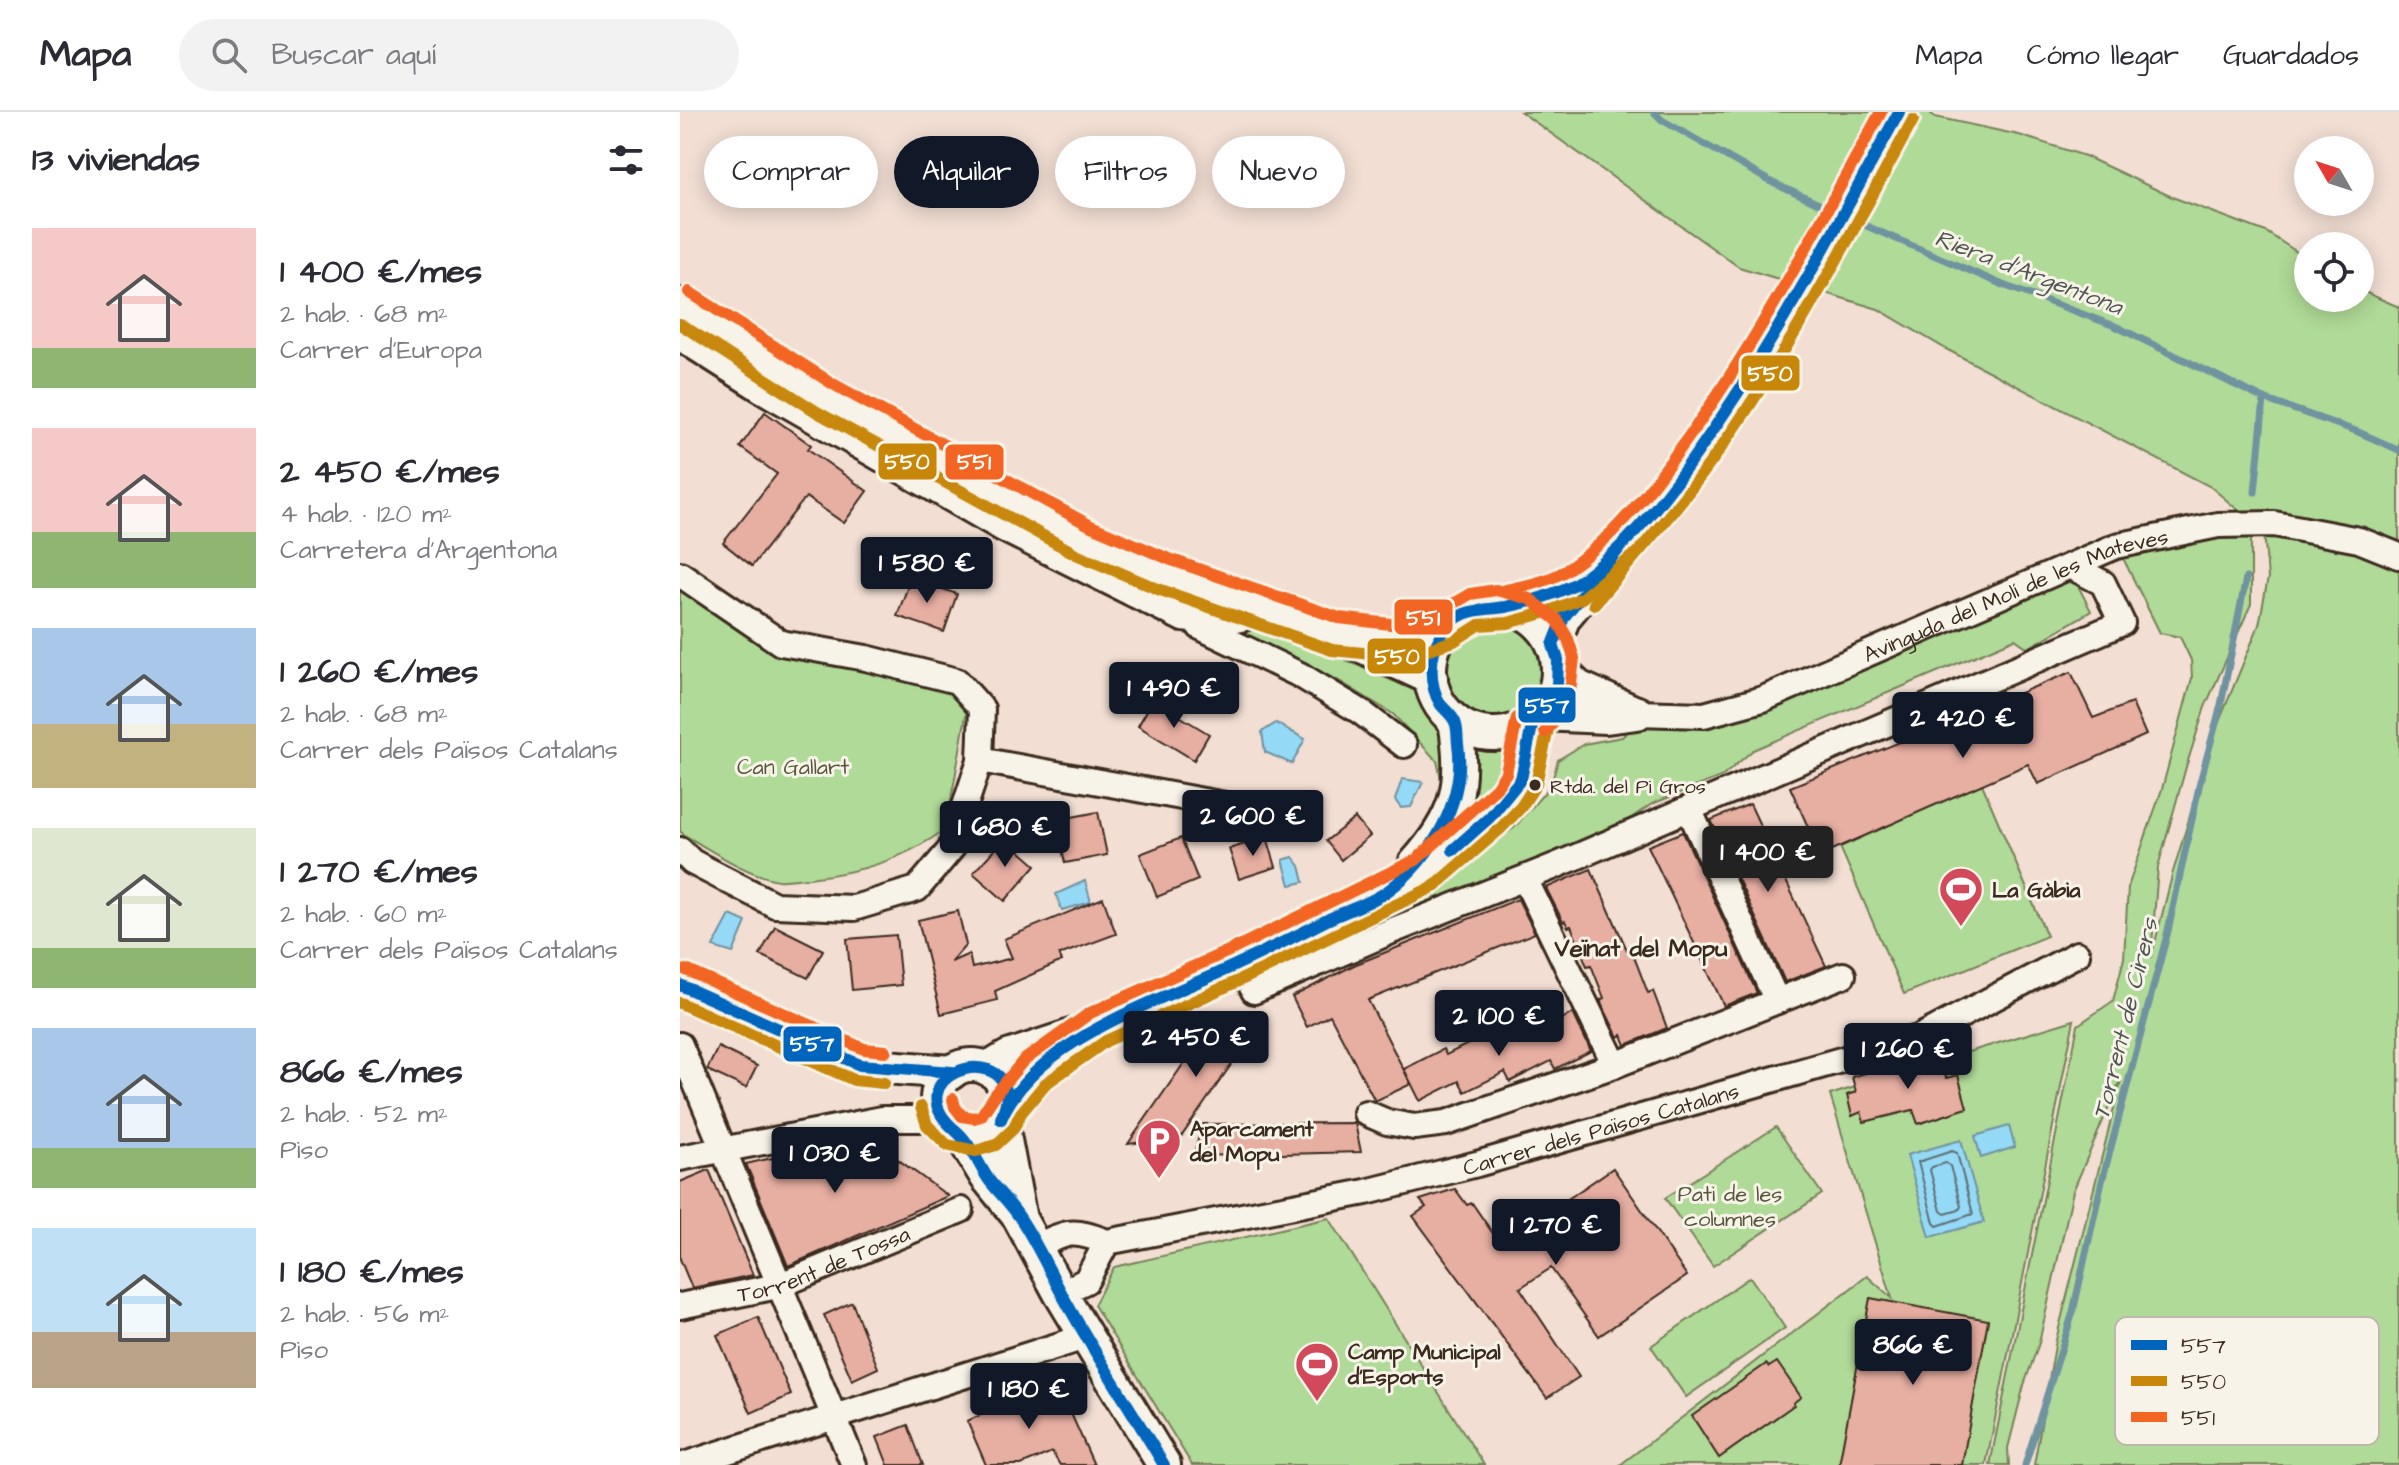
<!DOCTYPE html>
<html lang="es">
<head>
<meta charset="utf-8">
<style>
  :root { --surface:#fff; --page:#f2f2f3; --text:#2b2b33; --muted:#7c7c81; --line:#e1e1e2; --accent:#111827 }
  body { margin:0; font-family:"Architects Daughter",sans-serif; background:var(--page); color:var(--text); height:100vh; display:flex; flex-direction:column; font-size:30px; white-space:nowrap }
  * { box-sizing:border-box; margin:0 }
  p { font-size:26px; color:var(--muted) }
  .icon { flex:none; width:44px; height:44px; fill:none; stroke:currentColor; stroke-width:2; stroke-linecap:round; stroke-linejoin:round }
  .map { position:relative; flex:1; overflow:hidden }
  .sheet { display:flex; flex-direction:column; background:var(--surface); width:680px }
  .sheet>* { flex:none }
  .guide { position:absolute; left:24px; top:24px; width:760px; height:72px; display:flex; gap:16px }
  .needle { width:52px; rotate:309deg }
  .controls { position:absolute; left:1614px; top:24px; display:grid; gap:16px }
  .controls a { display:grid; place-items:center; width:80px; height:80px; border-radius:50%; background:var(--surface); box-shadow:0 4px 20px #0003; font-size:40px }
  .price { position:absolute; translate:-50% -68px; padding:0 18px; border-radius:8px; background:var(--accent); color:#fff; font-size:26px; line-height:52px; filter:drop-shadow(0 2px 4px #0008) }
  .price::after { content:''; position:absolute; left:50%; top:48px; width:24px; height:18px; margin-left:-12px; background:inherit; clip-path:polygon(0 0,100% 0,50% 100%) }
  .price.current { background:#222; color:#fff }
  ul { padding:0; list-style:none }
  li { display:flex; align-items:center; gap:24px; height:200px; padding:0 32px }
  li span { display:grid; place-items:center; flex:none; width:224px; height:160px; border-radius:0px; color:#555 }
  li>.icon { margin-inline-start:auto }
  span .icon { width:96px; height:96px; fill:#fffc; stroke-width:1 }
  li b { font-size:34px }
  h2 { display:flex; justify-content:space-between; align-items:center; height:96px; padding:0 32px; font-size:34px }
  .tag { padding:0 28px; border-radius:36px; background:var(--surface); box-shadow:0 4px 20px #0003; font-size:28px; line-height:72px }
  .tag.current { background:var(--accent); color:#fff }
  header { display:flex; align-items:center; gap:48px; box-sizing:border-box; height:112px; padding:0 40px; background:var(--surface); border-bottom:2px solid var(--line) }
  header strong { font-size:38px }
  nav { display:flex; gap:44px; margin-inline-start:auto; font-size:28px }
  .search { width:560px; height:72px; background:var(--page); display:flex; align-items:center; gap:20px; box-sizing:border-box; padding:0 28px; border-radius:44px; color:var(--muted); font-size:30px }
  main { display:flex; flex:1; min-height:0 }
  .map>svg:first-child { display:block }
  .green { fill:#b0da97; stroke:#76825a; stroke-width:2 }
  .water { fill:#94d9f6; stroke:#7093a0; stroke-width:2 }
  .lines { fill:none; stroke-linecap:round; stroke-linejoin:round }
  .shore { stroke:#5f7074; stroke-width:2 }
  .stream { stroke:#7093a0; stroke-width:7 }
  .building { fill:#e7aea2; stroke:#3b2a1e; stroke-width:2 }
  .minor-casing { stroke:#3b2a1e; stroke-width:30 }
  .tertiary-casing { stroke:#3b2a1e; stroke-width:38 }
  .minor { stroke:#f7f3e8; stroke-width:24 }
  .tertiary { stroke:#f7f3e8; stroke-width:32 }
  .bus-1-casing { stroke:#f7f3e8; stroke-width:18 }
  .bus-2-casing { stroke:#f7f3e8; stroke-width:18 }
  .bus-3-casing { stroke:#f7f3e8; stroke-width:18 }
  .bus-1 { stroke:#0065bd; stroke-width:12 }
  .bus-2 { stroke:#c88708; stroke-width:12 }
  .bus-3 { stroke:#f26522; stroke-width:12 }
  .bus-dot { fill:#3b2a1e; stroke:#f7f3e8; stroke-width:3 }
  .labels { text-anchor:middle; stroke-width:6; stroke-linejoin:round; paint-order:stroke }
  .bus-label { font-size:20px; fill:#3b2a1e; stroke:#f7f3e8; text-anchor:start }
  .street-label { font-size:22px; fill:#3b2a1e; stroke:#f7f3e8 }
  .park-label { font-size:22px; fill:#58563c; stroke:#f7f3e8 }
  .poi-label { font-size:22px; font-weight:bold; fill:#3b2a1e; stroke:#f7f3e8; text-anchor:start }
  .water-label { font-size:24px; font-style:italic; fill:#515654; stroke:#f7f3e8 }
  .neighbourhood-label { font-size:24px; font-weight:bold; fill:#3b2a1e; stroke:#f7f3e8 }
  .key { fill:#f7f3e8; stroke:#bfb7ab; stroke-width:2 }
  .key-label { font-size:22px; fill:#3b2a1e }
  .line-badge { stroke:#f7f3e8; stroke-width:3 }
  .badge-label { font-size:22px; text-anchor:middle; font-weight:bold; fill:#fff }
</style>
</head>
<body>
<header>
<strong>Mapa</strong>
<div class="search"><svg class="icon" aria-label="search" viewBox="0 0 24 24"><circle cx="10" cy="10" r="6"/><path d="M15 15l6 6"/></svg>Buscar aquí</div>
<nav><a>Mapa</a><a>Cómo llegar</a><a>Guardados</a></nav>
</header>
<main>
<section class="sheet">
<h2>13 viviendas<svg class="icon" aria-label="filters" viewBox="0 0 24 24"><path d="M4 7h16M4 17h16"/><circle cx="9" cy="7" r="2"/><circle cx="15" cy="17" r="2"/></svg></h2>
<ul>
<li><span style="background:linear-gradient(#f6c9c9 75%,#8fb573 0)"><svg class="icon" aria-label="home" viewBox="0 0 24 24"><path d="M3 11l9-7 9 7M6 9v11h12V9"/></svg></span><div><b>1 400 €/mes</b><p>2 hab. · 68 m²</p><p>Carrer d'Europa</p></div></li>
<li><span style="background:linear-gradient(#f6c9c9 65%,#8fb573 0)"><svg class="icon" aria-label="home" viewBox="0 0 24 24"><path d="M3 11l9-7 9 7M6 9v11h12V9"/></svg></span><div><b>2 450 €/mes</b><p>4 hab. · 120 m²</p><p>Carretera d'Argentona</p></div></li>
<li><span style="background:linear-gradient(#a9c7e8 60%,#c2b280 0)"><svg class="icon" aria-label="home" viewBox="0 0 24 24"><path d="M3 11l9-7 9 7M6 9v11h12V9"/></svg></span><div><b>1 260 €/mes</b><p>2 hab. · 68 m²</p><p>Carrer dels Països Catalans</p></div></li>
<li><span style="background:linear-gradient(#dfe7d0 75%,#8fb573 0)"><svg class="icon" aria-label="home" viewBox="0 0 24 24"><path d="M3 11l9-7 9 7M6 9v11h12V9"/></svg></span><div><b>1 270 €/mes</b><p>2 hab. · 60 m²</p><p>Carrer dels Països Catalans</p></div></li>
<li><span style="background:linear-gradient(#a9c7e8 75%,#8fb573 0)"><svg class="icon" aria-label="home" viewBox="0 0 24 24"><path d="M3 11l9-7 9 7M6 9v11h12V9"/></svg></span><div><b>866 €/mes</b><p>2 hab. · 52 m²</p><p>Piso</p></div></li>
<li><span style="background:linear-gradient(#bfe0f5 65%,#b9a48a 0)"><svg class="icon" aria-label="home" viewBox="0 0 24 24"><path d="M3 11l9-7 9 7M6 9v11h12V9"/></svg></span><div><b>1 180 €/mes</b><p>2 hab. · 56 m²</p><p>Piso</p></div></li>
</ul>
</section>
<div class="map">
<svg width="1719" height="1353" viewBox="0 0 1719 1353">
  <rect width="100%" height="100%" fill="#f2ded3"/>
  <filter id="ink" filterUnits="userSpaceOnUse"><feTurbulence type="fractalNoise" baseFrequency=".0125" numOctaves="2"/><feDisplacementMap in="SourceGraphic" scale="16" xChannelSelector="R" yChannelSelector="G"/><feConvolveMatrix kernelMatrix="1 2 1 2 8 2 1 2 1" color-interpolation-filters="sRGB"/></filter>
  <g filter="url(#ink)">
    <g class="green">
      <path d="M841 0H1249L1255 5 1339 23 1405 44 1492 85 1586 120 1628 147V186H1680V178L1719 195V1353H1354L1376 1228 1442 964 1393 1079 1359 1231 1344 1273 1328 1336 1329 1353H1310L1398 913 1433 889 1444 846 1448 775 1482 677 1512 566 1511 548 1500 525 1480 521 1439 438 1571 417V492L1525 595 1506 655 1478 755 1471 846 1493 760 1536 617 1579 513 1588 466 1584 420 1531 375 1266 237 1198 197 1059 155Z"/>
      <path d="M1392 462 1411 499 1348 536 1335 527 1073 638 1043 664 972 692 951 706 749 794 655 831 650 823 749 779 834 716 871 673 878 648 904 632 942 625 963 605 1027 610Z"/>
      <path d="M0 472 95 539 277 569 288 592 266 717C222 748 183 760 129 766 120 766 108 769 98 768 65 762 33 739 4 723L0 719Z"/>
      <path d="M582 511 740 581 756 606 766 613V688L757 649 713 602 659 569 553 517Z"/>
      <circle cx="815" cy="560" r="48"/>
      <path d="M785 625 807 636 832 628C832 633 833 642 832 648 827 667 797 697 778 702Z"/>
      <path d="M1302 672 1367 824 1224 882 1160 735Z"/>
      <path d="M1394 908 1306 1353H940L1187 1164 1212 1186 1150 983 1175 975 1172 965 1258 939 1262 948Z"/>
      <path d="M1096 1015 1142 1082 1033 1154 985 1086Z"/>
      <path d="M649 1106 804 1353H512L414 1193 434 1155Z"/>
      <path d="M1070 1165 1105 1216 1006 1285 971 1234Z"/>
    </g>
    <g class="water">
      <path d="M596 611 625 627 612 652 585 640 582 620Z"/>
      <path d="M722 667 743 670 731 695 721 696 715 688Z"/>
      <path d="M613 745 620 754 624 770 610 773 603 748Z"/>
      <path d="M405 769 411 790 382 798 376 782Z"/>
      <path d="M50 803 66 810 53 841 33 835Z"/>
      <path d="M1329 1014 1335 1035 1301 1046 1295 1024Z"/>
      <path d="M1281 1028 1304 1110 1250 1125 1227 1043Z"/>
    </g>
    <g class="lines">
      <g class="shore">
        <path d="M1272 1039 1277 1041 1293 1102 1257 1114 1254 1111 1238 1050Z"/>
        <path d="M1266 1051 1270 1054 1281 1094 1279 1098 1265 1102 1261 1099 1250 1058 1252 1055Z"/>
      </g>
      <g class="stream">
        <path d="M974 0 982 8 1093 71 1154 99"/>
        <path d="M1168 106 1323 173 1435 214 1584 287 1676 319 1719 338"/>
        <path d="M1575 380 1584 287"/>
        <path d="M1345 1353 1393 1200 1421 1073 1488 819 1520 670 1541 593 1566 466"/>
      </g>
    </g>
    <g class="building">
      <path d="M85 300 131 333 128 337 187 379 164 411 126 385 72 454 43 431 97 362 60 335Z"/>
      <path d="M231 466 277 482 264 520 217 504Z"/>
      <path d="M1391 560 1413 606 1452 591 1466 623 1358 672 1348 652 1148 740 1141 723 1133 726 1110 675Z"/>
      <path d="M473 588 529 622 514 648 458 614Z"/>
      <path d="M1070 692 1146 854 1105 870 1031 708Z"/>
      <path d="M418 700 427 743 385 751 376 708Z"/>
      <path d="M675 706 690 724 661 748 646 729Z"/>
      <path d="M1003 720 1077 881 1044 894 968 734Z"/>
      <path d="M587 725 596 755 559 767 549 737Z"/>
      <path d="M325 726 356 753 325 789 293 761Z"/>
      <path d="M501 726 518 768 477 785 460 742Z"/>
      <path d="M911 757 947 838 951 837 968 881 973 879 987 916 946 933 942 923 938 925 920 888 924 886 911 853 907 854 891 814 888 815 885 809 883 810 866 776Z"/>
      <path d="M423 786 436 822 379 843 382 849 315 879 317 888 261 902 238 808 278 799 286 833 271 850 289 842 292 856 332 846 324 827Z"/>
      <path d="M838 787 855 821 688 888 731 972 695 989 650 903 627 915 612 885 674 853Z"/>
      <path d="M95 814 143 838 128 866 80 843Z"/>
      <path d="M216 823 221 873 172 878 167 827Z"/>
      <path d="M540 899 562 902 573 921 501 1025 448 1032Z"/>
      <path d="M893 901 911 939 875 957 871 949 830 970 825 960 785 980 779 969 740 989 724 957 763 937 766 943 806 923 811 933 852 912 856 920Z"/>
      <path d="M38 935 77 954 66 976 27 958Z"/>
      <path d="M1258 939 1266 966 1278 963 1287 996 1238 1012 1233 998 1184 1010 1181 1000 1172 1004 1167 983 1176 980 1172 965Z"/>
      <path d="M675 1011 681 1040 513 1044 523 1012Z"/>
      <path d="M162 1030 179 1032 213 1044 268 1084 108 1154 66 1052Z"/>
      <path d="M933 1056 1007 1164 919 1224 871 1156 840 1176 899 1265 867 1286 733 1104 746 1095 740 1088 775 1077 787 1093 792 1091 821 1133Z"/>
      <path d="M29 1058 73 1163 12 1176 0 1147V1070Z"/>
      <path d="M1190 1186 1308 1208 1282 1353H1159Z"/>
      <path d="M172 1190 198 1256 172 1268 144 1203Z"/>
      <path d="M78 1205 111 1283 71 1301 37 1223Z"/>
      <path d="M1097 1250 1121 1285 1113 1291 1114 1293 1039 1346 1012 1304 1086 1252 1089 1255Z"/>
      <path d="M364 1267 379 1301 389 1297 414 1353H380L372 1340 341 1353H306L287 1309 337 1287 334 1281Z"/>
      <path d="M228 1313 243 1353H208L197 1325Z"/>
    </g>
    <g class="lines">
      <g class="minor-casing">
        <g id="minor">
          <path d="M0 226 80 277 323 417 503 507C539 512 551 512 586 499"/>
          <path d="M0 462 101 531 186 546 277 569 302 597 300 648 271 737 237 777 174 796 95 793 12 750 0 738"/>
          <path d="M520 515 620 563 681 600 724 633"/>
          <path id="s1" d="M957 601 1024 603 1083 587 1436 434 1538 413 1594 412 1679 428 1719 444"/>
          <path d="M300 648 556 695"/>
          <path d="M1009 697 1097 889"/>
          <path d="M845 767 935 953"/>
          <path d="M560 851 574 879 714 818 875 754 1442 511 1423 471 1390 454"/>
          <path d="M0 873 180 953 205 955"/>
          <path d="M0 933 174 1353"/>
          <path d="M686 1001 707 1010 734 1015 766 1011 935 953 1163 863"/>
          <path d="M0 1046 202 1007H239L260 1003"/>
          <path id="s2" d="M356 1135C388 1119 393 1117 427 1130L686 1080 797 1052 1238 926 1397 842"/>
          <path d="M380 1181 406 1169 427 1130"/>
          <path id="s3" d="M0 1194 98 1174 281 1098"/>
          <path d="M4 1353 408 1224"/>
        </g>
      </g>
      <g class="tertiary-casing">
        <g id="tertiary">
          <path d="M0 193 145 286 404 428 483 462 656 522 751 566"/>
          <circle cx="814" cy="558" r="64"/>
          <path d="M825 495C858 487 886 479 912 458"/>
          <path d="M679 525 721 529 768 514"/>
          <path d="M873 533 884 505 980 390 1023 333 1071 262 1118 185 1219 0"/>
          <path d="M878 556 898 575 954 600"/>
          <path d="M861 602 926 605 957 601"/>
          <path d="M735 752C778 704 786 672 775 609"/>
          <circle cx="292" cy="988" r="35"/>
          <path d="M205 955 272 960"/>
          <path d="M308 957 328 945 418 915 444 904 560 851 745 761 810 705 828 686 841 667 853 609"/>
          <path d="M327 993 354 960 392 933"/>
          <path d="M321 1007 339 1102"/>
          <path d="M280 1021 306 1064 339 1105 380 1181 484 1353"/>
        </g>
      </g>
      <use href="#minor" class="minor"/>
      <use href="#tertiary" class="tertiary"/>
      <g class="bus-1-casing">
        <g id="bus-1">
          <path d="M773 738 810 705 841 667 853 609 866 595 877 573 878 548 873 533 884 505 938 438"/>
          <path d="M0 873 180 953 272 960"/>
          <path d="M321 1007C353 932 467 893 536 862 574 845 612 826 649 807 668 798 692 791 709 778 753 745 786 687 778 632 777 625 778 616 775 610 772 603 765 598 761 593 748 573 749 543 761 523 779 495 798 499 825 495 847 491 869 484 889 475 906 467 932 443 946 429 982 392 1012 349 1041 306 1107 208 1162 104 1219 0"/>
          <path d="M321 1007C323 1000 327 991 327 984 322 927 214 966 275 1018 290 1030 298 1052 309 1068 319 1081 331 1092 340 1106 360 1136 374 1170 393 1202 422 1253 454 1302 484 1353"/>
        </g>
      </g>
      <g class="bus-2-casing">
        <g id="bus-2">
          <path d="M0 212 137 300 396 442 478 477 652 538 724 545 774 529 799 513 828 511 867 500 902 486 955 442"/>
          <path d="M914 492C956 442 1000 394 1038 340 1112 235 1172 120 1233 8"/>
          <path d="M0 891 174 968 204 971"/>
          <path d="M241 995 247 1013 267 1033 296 1039 316 1033 333 1017 341 1001 365 972 426 929 567 865 753 775 820 717 841 695 856 672 869 612"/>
        </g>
      </g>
      <g class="bus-3-casing">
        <g id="bus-3">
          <path d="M9 180 153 272 411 414 489 447 659 506 719 513 761 499 790 482 816 478 850 487 877 508 888 527 894 546 889 588 879 604 865 620"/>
          <path d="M821 479C842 474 866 471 885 459 934 427 971 377 1005 330 1080 226 1139 112 1201 0"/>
          <path d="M6 858 184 937 206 939"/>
          <path d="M273 987 275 995 282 1004 294 1006 301 1004 315 983 343 949 410 901 553 837 736 748 816 676 826 661 837 606"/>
        </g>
      </g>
      <use href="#bus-1" class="bus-1"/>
      <use href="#bus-2" class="bus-2"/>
      <use href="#bus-3" class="bus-3"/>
    </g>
  </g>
  <defs>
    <g id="stadium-pin" transform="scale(2.3)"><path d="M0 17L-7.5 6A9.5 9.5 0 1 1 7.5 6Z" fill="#d1495b" stroke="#f7f3e8"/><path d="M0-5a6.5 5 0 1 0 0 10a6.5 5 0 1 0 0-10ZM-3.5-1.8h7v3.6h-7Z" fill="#fff"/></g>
    <g id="parking-pin" transform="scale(2.3)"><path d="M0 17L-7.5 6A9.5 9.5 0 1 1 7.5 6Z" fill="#d1495b" stroke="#f7f3e8"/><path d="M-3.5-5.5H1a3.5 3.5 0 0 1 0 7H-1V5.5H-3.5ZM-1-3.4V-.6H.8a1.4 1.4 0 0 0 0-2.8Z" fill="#fff"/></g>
  </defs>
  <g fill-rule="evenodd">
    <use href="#stadium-pin" x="1281" y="777"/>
    <use href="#parking-pin" x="479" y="1029"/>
    <use href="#stadium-pin" x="637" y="1252"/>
  </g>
  <circle class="bus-dot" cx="855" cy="673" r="7"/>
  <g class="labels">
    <g class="bus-label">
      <text x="870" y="681">Rtda. del Pi Gros</text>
    </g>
    <g class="street-label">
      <text dy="8" stroke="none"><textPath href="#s1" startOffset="402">Avinguda del Molí de les Mateves</textPath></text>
      <text dy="8" stroke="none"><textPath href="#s2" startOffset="582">Carrer dels Països Catalans</textPath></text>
      <text dy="8" stroke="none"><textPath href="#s3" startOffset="150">Torrent de Tossa</textPath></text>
    </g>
    <g class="park-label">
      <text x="113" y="662">Can Gallart</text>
      <text x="1050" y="1089">Pati de les<tspan x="1050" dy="25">columnes</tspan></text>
    </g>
    <g class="poi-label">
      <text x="1312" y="785">La Gàbia</text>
      <text x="510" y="1024">Aparcament<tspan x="510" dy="25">del Mopu</tspan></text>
      <text x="668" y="1247">Camp Municipal<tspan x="668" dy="25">d'Esports</tspan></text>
    </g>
    <g class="water-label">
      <text transform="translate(1349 160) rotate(21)" y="8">Riera d'Argentona</text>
      <text transform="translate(1445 907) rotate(-76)" y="8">Torrent de Cirers</text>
    </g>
    <g class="neighbourhood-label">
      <text x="961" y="844">Veïnat del Mopu</text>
    </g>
  </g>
  <rect x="1435" y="1205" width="264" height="128" rx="12" class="key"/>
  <rect x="1451" y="1228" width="36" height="10" fill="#0065bd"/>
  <rect x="1451" y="1264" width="36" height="10" fill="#c88708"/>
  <rect x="1451" y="1300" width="36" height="10" fill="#f26522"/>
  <g class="key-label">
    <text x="1501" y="1241">557</text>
    <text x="1501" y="1277">550</text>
    <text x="1501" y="1313">551</text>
  </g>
  <g class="line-badge">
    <rect x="1060" y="242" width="61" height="38" rx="8" fill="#c88708"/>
    <rect x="197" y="330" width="61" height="39" rx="8" fill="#c88708"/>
    <rect x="264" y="331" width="61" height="38" rx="8" fill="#f26522"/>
    <rect x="713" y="486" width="61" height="38" rx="8" fill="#f26522"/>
    <rect x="686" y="525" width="61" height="38" rx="8" fill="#c88708"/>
    <rect x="837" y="574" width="60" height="38" rx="8" fill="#0065bd"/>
    <rect x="102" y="913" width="61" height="38" rx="8" fill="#0065bd"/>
  </g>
  <g class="badge-label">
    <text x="1090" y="269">550</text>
    <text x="227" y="357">550</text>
    <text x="294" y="357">551</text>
    <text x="743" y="513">551</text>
    <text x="717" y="552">550</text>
    <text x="867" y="601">557</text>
    <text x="132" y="939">557</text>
  </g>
</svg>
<div class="controls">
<a><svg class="needle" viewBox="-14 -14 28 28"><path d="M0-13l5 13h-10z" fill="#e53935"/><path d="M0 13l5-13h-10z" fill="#7c7c81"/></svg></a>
<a><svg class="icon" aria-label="locate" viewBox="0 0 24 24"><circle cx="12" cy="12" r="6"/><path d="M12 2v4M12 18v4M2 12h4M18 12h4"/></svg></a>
</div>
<b class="price" style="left:247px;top:493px">1 580 €</b>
<b class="price" style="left:494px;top:618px">1 490 €</b>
<b class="price" style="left:1283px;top:648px">2 420 €</b>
<b class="price" style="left:573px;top:746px">2 600 €</b>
<b class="price" style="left:325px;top:757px">1 680 €</b>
<b class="price current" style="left:1088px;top:782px">1 400 €</b>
<b class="price" style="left:819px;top:946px">2 100 €</b>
<b class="price" style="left:516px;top:967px">2 450 €</b>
<b class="price" style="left:1228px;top:979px">1 260 €</b>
<b class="price" style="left:155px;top:1083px">1 030 €</b>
<b class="price" style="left:876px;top:1155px">1 270 €</b>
<b class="price" style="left:1233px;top:1275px">866 €</b>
<b class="price" style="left:349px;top:1319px">1 180 €</b>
<div class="guide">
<a class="tag">Comprar</a>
<a class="tag current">Alquilar</a>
<a class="tag">Filtros</a>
<a class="tag">Nuevo</a>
</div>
</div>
</main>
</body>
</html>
